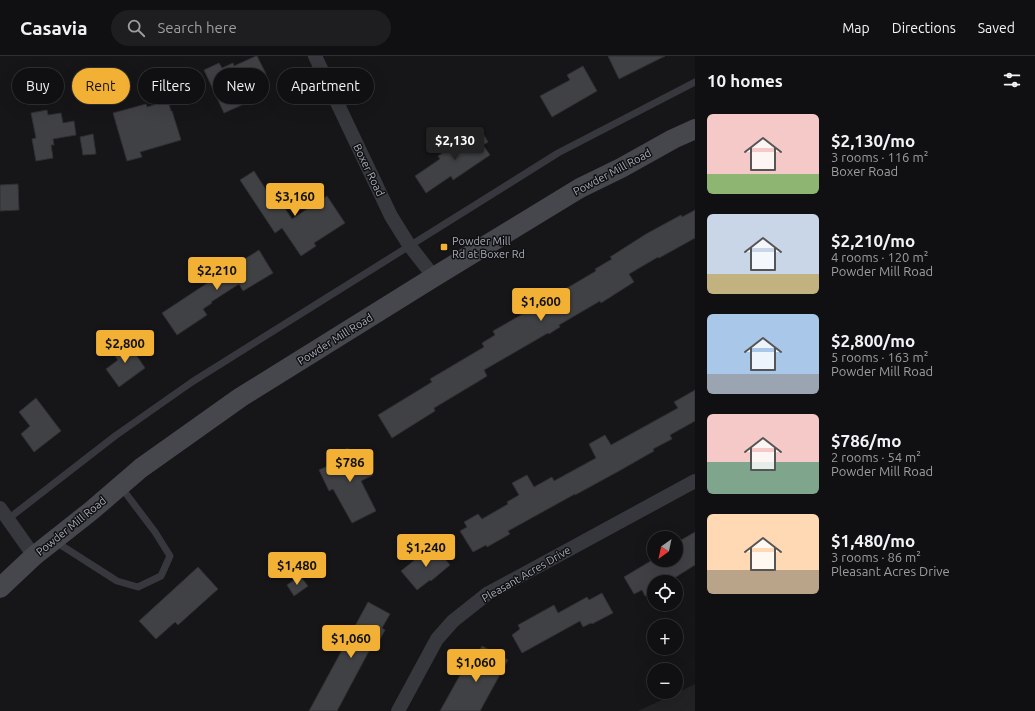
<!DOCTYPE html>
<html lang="en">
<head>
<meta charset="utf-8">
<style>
  :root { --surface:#101012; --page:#1e1e20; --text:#f1f3f6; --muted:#9c9d9f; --line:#303032; --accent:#f2b134 }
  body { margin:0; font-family:Ubuntu,sans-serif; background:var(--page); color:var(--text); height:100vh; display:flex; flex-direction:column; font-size:15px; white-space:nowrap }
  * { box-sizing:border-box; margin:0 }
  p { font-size:13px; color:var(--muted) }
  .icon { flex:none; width:22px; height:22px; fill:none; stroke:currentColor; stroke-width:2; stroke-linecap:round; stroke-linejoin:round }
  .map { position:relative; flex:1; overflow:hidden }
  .side { display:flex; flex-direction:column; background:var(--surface); width:340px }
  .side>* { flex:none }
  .guide { position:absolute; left:12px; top:12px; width:380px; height:36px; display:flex; gap:8px }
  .needle { width:26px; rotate:213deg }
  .tools { position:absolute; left:647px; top:475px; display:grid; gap:8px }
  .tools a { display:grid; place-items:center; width:36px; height:36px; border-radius:50%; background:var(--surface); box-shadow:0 4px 16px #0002,0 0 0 1px var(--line); font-size:20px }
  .price { position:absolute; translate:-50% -34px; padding:0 9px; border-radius:4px; background:var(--accent); color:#111; font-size:13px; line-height:26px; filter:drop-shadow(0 1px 2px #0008) }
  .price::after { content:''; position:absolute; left:50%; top:24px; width:12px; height:9px; margin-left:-6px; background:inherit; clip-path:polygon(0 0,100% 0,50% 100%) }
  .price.active { background:#222; color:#fff }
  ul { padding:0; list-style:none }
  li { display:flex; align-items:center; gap:12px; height:100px; padding:0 12px }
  li span { display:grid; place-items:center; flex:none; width:112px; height:80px; border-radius:6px; color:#555 }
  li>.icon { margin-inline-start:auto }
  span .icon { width:48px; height:48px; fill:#fffc; stroke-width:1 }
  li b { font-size:17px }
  h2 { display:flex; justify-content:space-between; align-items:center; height:48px; padding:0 12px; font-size:17px }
  .tag { padding:0 14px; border-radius:18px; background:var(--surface); box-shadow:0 4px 16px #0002,0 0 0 1px var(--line); font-size:14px; line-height:36px }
  .tag.active { background:var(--accent); color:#111 }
  header { display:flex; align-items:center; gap:24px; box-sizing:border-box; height:56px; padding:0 20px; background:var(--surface); border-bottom:1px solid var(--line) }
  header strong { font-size:19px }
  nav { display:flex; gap:22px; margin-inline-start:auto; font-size:14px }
  .search { width:280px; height:36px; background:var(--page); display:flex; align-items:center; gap:10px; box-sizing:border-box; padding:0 14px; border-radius:22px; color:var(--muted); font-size:15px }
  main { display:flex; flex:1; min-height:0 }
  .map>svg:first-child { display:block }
  .built { fill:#222225 }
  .building { fill:#404145; stroke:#303034 }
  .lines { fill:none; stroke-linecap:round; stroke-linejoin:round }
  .lane { stroke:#37383d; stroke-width:7 }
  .street { stroke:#37383d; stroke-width:14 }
  .secondary { stroke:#45474d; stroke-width:20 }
  .poi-dot { fill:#f2b134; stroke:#111113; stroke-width:1.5 }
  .labels { text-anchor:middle; stroke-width:3; stroke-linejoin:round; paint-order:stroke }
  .street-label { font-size:11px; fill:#a8adb8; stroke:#111113 }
  .poi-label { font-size:11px; fill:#a8adb8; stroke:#111113; text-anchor:start }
</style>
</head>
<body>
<header>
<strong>Casavia</strong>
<div class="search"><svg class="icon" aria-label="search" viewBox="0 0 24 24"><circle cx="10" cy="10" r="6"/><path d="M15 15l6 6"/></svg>Search here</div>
<nav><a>Map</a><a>Directions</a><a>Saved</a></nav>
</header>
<main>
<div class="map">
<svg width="695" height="655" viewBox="0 0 695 655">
  <rect width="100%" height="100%" fill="#161618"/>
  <path class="built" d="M695 628V655H638L683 634Z"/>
  <g class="building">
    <path d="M256 0H257L266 18 236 32 244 48 224 57 204 14 219 7 222 12 233 7 234 10Z"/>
    <path d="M608 0H665L619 23Z"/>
    <path d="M583 10 597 35 552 61 540 40 570 24 567 19Z"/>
    <path d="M168 45 171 55H172L181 84 140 96 142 101 127 105 113 57 146 48 147 51Z"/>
    <path d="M47 54 48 59 61 57 63 67 74 65 76 79 53 83 54 89H51L53 102 36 105 32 83 36 82 31 57Z"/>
    <path d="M480 72 488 86 483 89 490 99 453 124 451 120 426 137 415 120 440 103 438 100Z"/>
    <path d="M93 78 96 98 83 99 80 81Z"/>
    <path d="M254 115 277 151 282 148 292 163 327 140 345 167 314 187 316 190 301 200 282 172 275 177 240 124Z"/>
    <path d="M18 128 19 154 0 155V129Z"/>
    <path d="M695 154V182L659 202 658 201 629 218 634 226 601 247 600 245 559 269 560 271 549 278 548 277 484 314 487 320 484 322 434 352 435 355 392 382 378 359 432 326 430 323 484 291 482 287 495 279 493 275 533 252 532 250 544 243 545 245 596 215 595 213 612 203 610 201 646 178 681 159 682 161Z"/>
    <path d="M259 194 273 217 243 235 239 228 211 246 212 247 203 253 207 259 177 279 162 257 221 218Z"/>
    <path d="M126 284 145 312 119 331 106 313 118 304 111 295Z"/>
    <path d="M695 334V365L670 379 672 383 653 393 654 395 619 415 575 439V438L508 475 510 478 487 491 486 489 473 496 460 475 467 471 464 466 478 458 482 463 508 448 507 446 519 439 512 427 527 419 534 431 552 421 554 425 596 402 589 388 605 379 611 389 678 352 674 346Z"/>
    <path d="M36 342 61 375 34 396 21 378 30 370 19 356Z"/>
    <path d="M348 392 351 399 361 394 373 419 361 425 376 455 352 467 333 433 329 435 319 414 330 409 327 402Z"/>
    <path d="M695 476V509L668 526H654V534L645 540 642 534 634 538 624 521 654 503V504H676V487Z"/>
    <path d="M433 489 450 509 431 525 430 524 417 534 401 515Z"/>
    <path d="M198 511 218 533 178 569 175 566 156 583 139 565Z"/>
    <path d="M300 520 308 530 294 540 287 529Z"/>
    <path d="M602 537 613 557 592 568 591 567 583 571 580 565 522 597 512 579 520 573 518 569 554 549 558 557 587 541 589 544Z"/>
    <path d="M368 546 390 558 382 572 385 574 379 585 376 584 370 595H369L337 655H309Z"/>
    <path d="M482 590 508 604 480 655H440L464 612 468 615Z"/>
  </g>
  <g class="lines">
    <g class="lane">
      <path d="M8 463 115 380 192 326 558 97 695 26"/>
      <path d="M56 486 117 525 138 531 161 520 170 500 155 476 121 431"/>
    </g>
    <g class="street">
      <path d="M315 0 351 76 391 160 409 189 434 221"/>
      <path d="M0 452 34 500"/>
      <path d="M398 655 437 583 453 565 487 538 695 425"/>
    </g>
    <path class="secondary" d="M0 532 34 500 91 455 141 412 241 341 434 221 580 132 621 112 673 83 695 73"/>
  </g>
  <rect class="poi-dot" x="440" y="187" width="8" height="8" rx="2"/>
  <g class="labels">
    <g class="street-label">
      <text transform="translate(369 114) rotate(64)" y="4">Boxer Road</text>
      <text transform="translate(612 116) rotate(-28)" y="4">Powder Mill Road</text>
      <text transform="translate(335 283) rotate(-32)" y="4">Powder Mill Road</text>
      <text transform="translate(71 470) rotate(-39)" y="4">Powder Mill Road</text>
      <text transform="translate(526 518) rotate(-30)" y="4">Pleasant Acres Drive</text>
    </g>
    <g class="poi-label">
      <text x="452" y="189">Powder Mill<tspan x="452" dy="13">Rd at Boxer Rd</tspan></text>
    </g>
  </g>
</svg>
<div class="tools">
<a><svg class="needle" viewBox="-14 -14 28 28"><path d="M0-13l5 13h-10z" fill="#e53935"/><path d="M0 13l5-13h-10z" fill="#9c9d9f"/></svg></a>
<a><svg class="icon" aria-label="locate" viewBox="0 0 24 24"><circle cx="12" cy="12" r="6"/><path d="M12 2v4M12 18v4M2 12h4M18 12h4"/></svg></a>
<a>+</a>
<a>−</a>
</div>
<b class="price active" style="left:455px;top:105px">$2,130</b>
<b class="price" style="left:295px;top:161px">$3,160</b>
<b class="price" style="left:217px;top:235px">$2,210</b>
<b class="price" style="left:541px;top:266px">$1,600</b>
<b class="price" style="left:125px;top:308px">$2,800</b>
<b class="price" style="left:350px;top:427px">$786</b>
<b class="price" style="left:426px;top:512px">$1,240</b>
<b class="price" style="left:297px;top:530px">$1,480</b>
<b class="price" style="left:351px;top:603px">$1,060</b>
<b class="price" style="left:476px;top:627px">$1,060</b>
<div class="guide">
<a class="tag">Buy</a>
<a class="tag active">Rent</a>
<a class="tag">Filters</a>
<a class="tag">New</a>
<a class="tag">Apartment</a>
</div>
</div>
<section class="side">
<h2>10 homes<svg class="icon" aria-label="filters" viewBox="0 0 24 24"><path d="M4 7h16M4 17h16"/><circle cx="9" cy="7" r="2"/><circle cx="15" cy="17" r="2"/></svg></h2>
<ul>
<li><span style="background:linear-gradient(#f6c9c9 75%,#8fb573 0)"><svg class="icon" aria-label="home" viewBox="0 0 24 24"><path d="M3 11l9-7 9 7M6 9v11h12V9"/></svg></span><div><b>$2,130/mo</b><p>3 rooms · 116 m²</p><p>Boxer Road</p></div></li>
<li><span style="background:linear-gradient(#c9d6e8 75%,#c2b280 0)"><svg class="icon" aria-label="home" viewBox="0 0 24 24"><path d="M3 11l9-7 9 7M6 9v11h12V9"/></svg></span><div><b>$2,210/mo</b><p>4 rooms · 120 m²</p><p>Powder Mill Road</p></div></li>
<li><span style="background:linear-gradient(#a9c7e8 75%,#9aa5b1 0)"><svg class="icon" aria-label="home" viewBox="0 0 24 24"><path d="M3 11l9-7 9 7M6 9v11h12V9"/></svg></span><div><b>$2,800/mo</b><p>5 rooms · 163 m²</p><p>Powder Mill Road</p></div></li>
<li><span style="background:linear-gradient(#f6c9c9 60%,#7fa58c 0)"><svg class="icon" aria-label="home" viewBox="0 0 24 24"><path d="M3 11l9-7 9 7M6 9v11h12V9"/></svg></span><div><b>$786/mo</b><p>2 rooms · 54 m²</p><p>Powder Mill Road</p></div></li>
<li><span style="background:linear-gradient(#ffd9b3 70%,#b9a48a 0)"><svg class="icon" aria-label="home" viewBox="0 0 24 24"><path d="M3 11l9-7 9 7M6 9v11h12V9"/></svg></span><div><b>$1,480/mo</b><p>3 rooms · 86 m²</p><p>Pleasant Acres Drive</p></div></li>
</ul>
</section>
</main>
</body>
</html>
